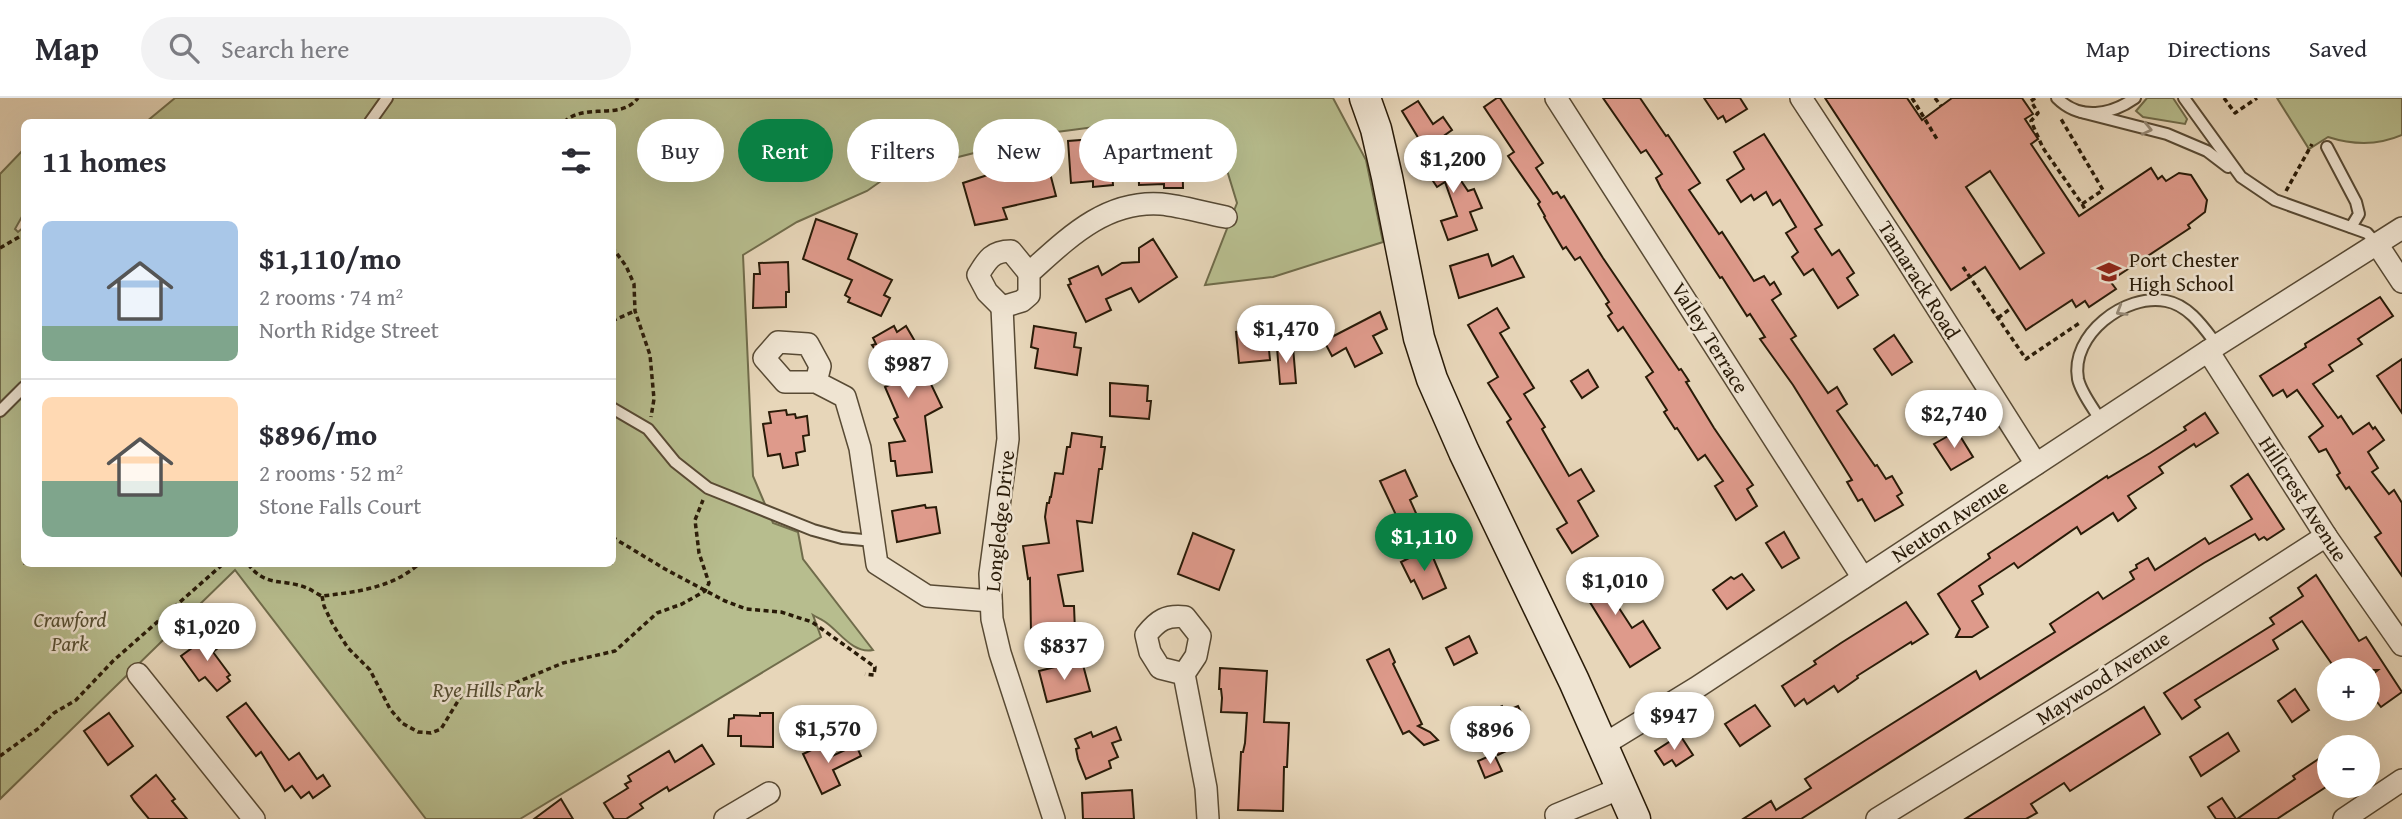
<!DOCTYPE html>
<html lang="en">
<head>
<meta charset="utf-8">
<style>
  :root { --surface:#fff; --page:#f2f2f3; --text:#2b2b33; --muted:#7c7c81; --line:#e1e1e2; --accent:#0b8043 }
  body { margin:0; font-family:"Gentium Book Plus",serif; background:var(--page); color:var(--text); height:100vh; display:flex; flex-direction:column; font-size:26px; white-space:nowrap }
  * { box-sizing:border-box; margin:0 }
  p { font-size:23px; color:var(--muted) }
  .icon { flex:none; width:38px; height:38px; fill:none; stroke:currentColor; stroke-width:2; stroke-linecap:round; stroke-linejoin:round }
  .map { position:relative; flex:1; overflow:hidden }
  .side { position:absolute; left:21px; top:21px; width:595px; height:448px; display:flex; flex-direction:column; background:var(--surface); border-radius:10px; box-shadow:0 7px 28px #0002 }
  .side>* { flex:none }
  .top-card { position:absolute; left:637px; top:21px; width:665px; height:63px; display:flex; gap:14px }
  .controls { position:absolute; left:2317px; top:560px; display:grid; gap:14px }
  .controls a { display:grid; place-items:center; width:63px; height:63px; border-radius:50%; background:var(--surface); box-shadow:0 7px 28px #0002; font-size:35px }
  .price { position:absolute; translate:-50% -60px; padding:0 16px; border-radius:24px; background:#fff; color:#222; font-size:23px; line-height:46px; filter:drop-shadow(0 2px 4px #0008) }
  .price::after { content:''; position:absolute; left:50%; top:42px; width:21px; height:16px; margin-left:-10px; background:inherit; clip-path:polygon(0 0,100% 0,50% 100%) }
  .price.active { background:var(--accent); color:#fff }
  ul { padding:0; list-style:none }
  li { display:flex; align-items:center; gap:21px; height:175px; padding:0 21px }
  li+li { border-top:2px solid var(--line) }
  li span { display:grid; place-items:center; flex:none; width:196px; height:140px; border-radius:10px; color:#555 }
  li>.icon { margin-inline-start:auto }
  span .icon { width:84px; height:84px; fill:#fffc; stroke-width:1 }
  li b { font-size:30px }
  h2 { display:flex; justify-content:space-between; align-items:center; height:84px; padding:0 21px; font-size:30px }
  .tag { padding:0 24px; border-radius:32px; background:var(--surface); box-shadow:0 7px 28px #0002; font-size:24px; line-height:63px }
  .tag.active { background:var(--accent); color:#fff }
  header { display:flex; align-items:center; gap:42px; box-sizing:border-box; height:98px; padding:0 35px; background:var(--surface); border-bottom:2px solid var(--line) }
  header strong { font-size:33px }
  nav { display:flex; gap:38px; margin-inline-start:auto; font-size:24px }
  .search { width:490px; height:63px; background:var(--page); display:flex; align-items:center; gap:18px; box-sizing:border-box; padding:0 24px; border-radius:38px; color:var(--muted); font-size:26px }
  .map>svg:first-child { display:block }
  .green { fill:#b7bd8e; stroke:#706c4b; stroke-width:2 }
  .building { fill:#de9a8b; stroke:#291b08; stroke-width:2; fill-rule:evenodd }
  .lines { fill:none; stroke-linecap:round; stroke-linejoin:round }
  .lane-casing { stroke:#584a34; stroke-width:14 }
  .street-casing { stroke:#584a34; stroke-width:24 }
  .secondary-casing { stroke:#291b08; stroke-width:33 }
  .path { stroke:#291b08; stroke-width:3.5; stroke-dasharray:5 3.5; stroke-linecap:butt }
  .lane { stroke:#efe4d2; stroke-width:10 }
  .street { stroke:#efe4d2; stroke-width:21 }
  .secondary { stroke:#efe4d2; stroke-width:30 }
  .oneway { stroke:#968a77 }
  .labels { text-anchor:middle; stroke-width:5; stroke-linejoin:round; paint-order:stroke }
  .poi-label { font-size:21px; fill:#291b08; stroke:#efe4d2; text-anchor:start }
  .street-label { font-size:21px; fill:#291b08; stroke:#efe4d2 }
  .park-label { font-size:21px; font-style:italic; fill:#544c30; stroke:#efe4d2 }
</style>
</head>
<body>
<header>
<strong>Map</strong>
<div class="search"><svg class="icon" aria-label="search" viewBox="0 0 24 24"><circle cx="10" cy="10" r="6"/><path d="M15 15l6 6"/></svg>Search here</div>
<nav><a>Map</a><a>Directions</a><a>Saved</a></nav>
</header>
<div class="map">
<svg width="2402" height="721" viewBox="0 0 2402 721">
  <rect width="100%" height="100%" fill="#e7d6b9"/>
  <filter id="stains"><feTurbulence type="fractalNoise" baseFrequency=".00286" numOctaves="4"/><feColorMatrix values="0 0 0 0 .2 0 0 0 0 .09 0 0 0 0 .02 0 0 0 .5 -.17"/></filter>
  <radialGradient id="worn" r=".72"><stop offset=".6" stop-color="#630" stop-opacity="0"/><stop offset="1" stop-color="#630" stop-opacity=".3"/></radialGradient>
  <g class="green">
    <path d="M175 0H1333L1366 62 1383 144 1273 179 1205 187 1237 105 1215 33 1205 22H1148L1026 38 1004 43 978 54 891 76 867 93 797 124 743 157 753 378 773 425 798 434 803 461 873 552C854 556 841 536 828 526 824 522 818 520 813 517L821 539 520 721H426L235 472 0 701V76L24 51V115L15 131 18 134 24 129V466H612V24H146Z"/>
    <path d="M2147 0H2173L2187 21 2185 26 2143 19 2136 13Z"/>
    <path d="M2277 0H2402V37C2377 48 2353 47 2328 39L2309 51Z"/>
  </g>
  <g class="building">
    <path d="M1497 0H1500L1543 65 1536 70 1553 96 1557 94 1561 100 1564 98 1603 160 1679 272 1681 271 1689 283 1686 284 1714 330 1753 387 1747 391 1757 408 1736 422 1715 388 1723 383 1705 357 1698 362 1677 330 1675 331 1664 314 1667 312 1646 279 1653 274 1623 229 1618 233 1608 218 1612 215 1606 206 1609 204 1580 159 1575 162 1566 149 1563 151 1544 119 1545 118 1538 106 1540 104 1508 58 1514 54 1484 9Z"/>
    <path d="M1603 0H1640L1666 38 1668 37 1700 85 1689 92 1719 136 1722 134 1754 183 1764 178 1770 187 1774 184 1781 196 1772 202 1796 238 1791 241 1828 295 1837 289 1847 306 1837 313 1875 368 1877 367 1886 381 1892 378 1902 395 1897 398 1903 407 1875 423 1862 401 1858 403 1847 384 1852 382 1793 287 1760 241 1765 239 1750 216 1747 218 1722 179 1720 180 1661 90 1656 80 1662 76 1646 52 1641 55Z"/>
    <path d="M1704 0H1740L1747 11 1726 24 1723 18 1718 21Z"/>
    <path d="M1825 0H1907L1922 22 1952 0H2022L2033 16 2025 21 2038 41 2031 46 2079 118 2151 70 2158 81 2162 78 2166 83 2179 75 2191 77 2207 102 2205 114 2188 127 2190 130 2110 183 2116 191 2089 209 2085 203 2076 209 2072 202 2026 232 1985 169 1951 192ZM1990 73 2044 155 2020 171 1966 89Z"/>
    <path d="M1418 3 1433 26 1443 19 1452 32 1425 51 1402 13Z"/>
    <path d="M1764 36 1822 127 1815 131 1832 157 1839 152 1854 175 1847 180 1858 197 1838 210 1813 171 1804 177 1792 159 1798 154 1786 135 1796 129 1780 102 1773 107 1766 94 1754 102 1751 97 1741 104 1727 82 1744 71 1734 54Z"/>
    <path d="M1094 41 1095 46 1110 45 1113 87 1093 89V83L1071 85 1068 43Z"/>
    <path d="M1150 42H1156L1159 44H1182L1183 90H1164V86L1139 87 1138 43Z"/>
    <path d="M1437 47 1468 93 1474 91 1482 110 1470 114 1477 132 1448 142 1441 123 1457 118 1445 84 1437 89 1421 65 1435 56 1432 50Z"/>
    <path d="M1045 56 1056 98 1003 110 1007 121 975 127 963 85 1003 72 1001 65Z"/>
    <path d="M816 121 857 136 848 161 892 182 884 197 890 200 881 218 848 204 850 200 845 197 852 182 803 161Z"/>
    <path d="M1153 141 1177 179 1139 204 1131 190 1106 201 1111 212 1086 224 1068 187 1071 186 1069 181 1098 168 1102 177 1122 165 1139 164V150Z"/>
    <path d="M1488 156 1492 168 1513 158 1524 179 1459 200 1450 168Z"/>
    <path d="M788 164 789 194H786V209L753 210 754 176H760L759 165Z"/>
    <path d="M2380 199 2393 218 2358 241 2362 246 2329 267 2333 273 2313 286 2338 320 2341 318 2353 336 2369 325 2373 331 2375 329 2384 342 2368 354 2378 370 2372 374 2389 396 2394 392 2402 405V478L2375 439 2381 435 2349 389 2346 391 2337 377 2340 375 2326 351 2319 354 2309 339 2323 328 2297 292 2287 299 2283 292 2273 298 2260 278 2306 249 2305 246Z"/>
    <path d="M1497 210 1509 230 1500 235 1534 290 1524 296 1545 329 1542 331 1569 378 1581 371 1594 393 1578 403 1598 438 1572 455 1557 431 1567 425 1507 324 1511 321 1488 285 1498 279 1468 227Z"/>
    <path d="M1380 214 1387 231 1373 238 1382 255 1355 269 1346 250 1332 258 1324 243Z"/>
    <path d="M894 228 897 234 906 228 920 252 916 255 942 309 925 318 932 374 897 378 895 363H891L889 345 905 343 894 321 898 319 885 289 897 283 872 247 876 246 873 240Z"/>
    <path d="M1034 228 1076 235 1074 249 1081 250 1077 277 1035 270 1038 251 1031 249Z"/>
    <path d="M1267 231 1270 262 1239 265 1236 234Z"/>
    <path d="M1894 237 1912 264 1892 277 1874 251Z"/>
    <path d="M1293 249 1296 285 1280 286 1277 250Z"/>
    <path d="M2402 261V315L2377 278Z"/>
    <path d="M1588 272 1598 289 1582 300 1571 283Z"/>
    <path d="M1110 285 1148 288 1147 303H1151L1149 321 1110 318Z"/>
    <path d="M786 312 787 317 795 316 796 320 807 318 809 337 803 338 805 353 796 355 798 367 783 370 780 356 768 358 763 326 771 325 769 314Z"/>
    <path d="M2205 315 2218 335 2196 349 2194 346 2159 369 2163 375 2128 398 2136 410 2118 423 2113 415 2081 436 2077 429 2018 470 2014 465 1979 488 1983 496 1972 503 1988 529 1972 539H1956L1960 531 1938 496 1990 460 1988 456 2107 378 2108 380 2150 355 2186 332 2184 329Z"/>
    <path d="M1957 333 1973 359 1951 372 1934 346Z"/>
    <path d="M1072 335 1102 339 1101 349H1105L1102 371H1099L1092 425 1077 423 1083 473 1058 477 1064 508H1074L1075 533 1031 535 1030 480 1028 481 1023 448 1049 445 1045 419 1047 405H1049L1050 399H1051L1055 375 1063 376 1067 349H1070Z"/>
    <path d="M1405 372 1417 398 1410 402 1420 424 1403 432 1380 383Z"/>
    <path d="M2248 376 2284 431 2267 442 2264 439 2259 442 2255 436 2204 465 1801 721H1743L1771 703 1776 712 1811 690 1805 681 1866 642 1976 573 1980 581 2055 534 2050 526 2098 494 2103 501 2134 481 2130 474 2137 470 2136 467 2148 460 2155 472 2205 440 2209 446 2252 421 2231 388Z"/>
    <path d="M925 407 926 410 936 409 940 435 897 444 892 413Z"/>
    <path d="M1784 434 1799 460 1782 470 1766 445Z"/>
    <path d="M1193 435 1234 452 1219 492 1178 476Z"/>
    <path d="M1429 450 1446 490 1423 501 1414 482 1411 484 1401 464Z"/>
    <path d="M1587 461 1632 530 1643 523 1660 550 1630 569 1570 472Z"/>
    <path d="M1742 476 1754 492 1727 511 1713 492 1731 479 1734 481Z"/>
    <path d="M2316 477 2359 543 2366 539 2402 594 2381 609 2373 599 2368 603V580L2378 572H2336L2302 523 2273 542 2278 551 2195 602 2200 609 2182 621 2164 595 2274 526 2270 520 2303 498 2298 490Z"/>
    <path d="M1906 504 1928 536 1912 546 1911 544 1857 578 1858 580 1838 594 1834 588 1807 606 1804 601 1795 608 1782 588 1816 566 1814 563 1841 545Z"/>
    <path d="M210 537 219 549 213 554 230 577 227 579 230 583 217 593 205 579 199 583 181 558Z"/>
    <path d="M1469 538 1477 555 1454 567 1446 550Z"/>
    <path d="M1389 551 1395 564 1393 566 1422 626 1418 628 1430 634 1438 642 1424 647 1409 633 1403 636 1367 562Z"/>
    <path d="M1071 565 1073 569 1083 567 1090 593 1047 604 1039 573Z"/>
    <path d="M1220 570 1267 573 1264 624 1289 625 1287 669H1284L1283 713 1238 712 1241 654H1243L1245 645 1247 615 1221 614 1222 600 1221 591H1219Z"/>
    <path d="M2295 591 2309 612 2292 624 2278 603Z"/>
    <path d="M246 605 289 662 299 655 317 681 323 677 330 688 313 700 309 694 301 700 292 688 285 693 261 654 256 658 227 619Z"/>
    <path d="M1755 607 1770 628 1740 648 1725 626Z"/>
    <path d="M1502 608 1504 614 1518 608 1528 629 1515 635 1521 646 1498 657 1480 618Z"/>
    <path d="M2144 609 2160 636 2070 693 2064 685 2031 706 2037 715 2026 721H1965Z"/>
    <path d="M109 615 133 648 108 667 84 633Z"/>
    <path d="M760 615H773V649L741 648V638H728L729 621 734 620V617L760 618Z"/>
    <path d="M1116 629 1121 642 1112 645 1118 659 1109 663 1111 670 1086 681 1078 661 1076 651 1079 650 1075 641 1091 634 1093 639Z"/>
    <path d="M2228 635 2239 653 2201 678 2190 659Z"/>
    <path d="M1680 637 1693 657 1676 668 1672 662 1664 667 1655 653Z"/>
    <path d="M824 646 830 659 856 647 861 658 833 672 840 687 822 696 803 656Z"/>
    <path d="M702 647 714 666 669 693 667 689 640 706 643 710 626 721H614L604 705 628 690 625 686 631 683 628 678 669 653 675 664Z"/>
    <path d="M2329 654V687L2277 721H2237L2295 681 2293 678Z"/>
    <path d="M1494 656 1502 673 1485 680 1478 663Z"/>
    <path d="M156 677 175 701 172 703 187 721H149L134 703 131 698Z"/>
    <path d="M1132 692 1134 721H1083L1082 695Z"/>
    <path d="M2222 700 2236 721H2216L2208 709Z"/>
    <path d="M561 701 573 721H534Z"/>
  </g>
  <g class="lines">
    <g class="lane-casing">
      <g id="lane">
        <path d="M2057 0C2080 23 2111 17 2135 0"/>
        <path d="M2184 0 2241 79 2275 102 2367 135 2377 146"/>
        <path d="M2081 14 2167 36 2207 53 2228 69"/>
        <path d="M370 24 387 0"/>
        <path d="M2327 49 2356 104 2359 116 2351 129"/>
        <path d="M612 310 648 331 675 364 708 390 813 432 842 440 874 443"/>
        <path d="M0 313 24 289"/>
        <path d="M2101 323C2094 311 2081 295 2078 281 2070 237 2125 195 2166 203 2189 207 2204 230 2217 247"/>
      </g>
    </g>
    <g class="street-casing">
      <g id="street">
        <path d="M1556 0 1863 480"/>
        <path d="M1801 0 1896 145 2036 366"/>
        <path d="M2377 146 2402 184"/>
        <path d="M1002 209 1008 341 990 476 992 521 1000 555 1054 721"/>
        <path d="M1002 209 1022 203 1029 197V175C1067 141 1105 102 1161 106 1182 108 1204 115 1226 119"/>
        <path d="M1002 209 987 194 978 177C987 162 992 153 1011 153L1029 175"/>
        <path d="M2208 253 2326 438 2402 547"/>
        <path d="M816 284 820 268 808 246 778 244 764 260 785 284H816L845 299 860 350 877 466 927 498 991 503"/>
        <path d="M138 576 254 721"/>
        <path d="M1184 576 1160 570 1150 554 1146 537C1158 522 1166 517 1185 519L1200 538 1196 558 1184 576 1206 690 1208 721"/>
        <path d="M1603 647 1696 590 2208 253 2402 130"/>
        <path d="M725 721 769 695"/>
        <path d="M1557 721 1556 717 1621 690"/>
        <path d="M1877 721 2101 583 2326 438"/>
        <path d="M2344 721 2402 682"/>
      </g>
    </g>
    <g class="secondary-casing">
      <path id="secondary" d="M1365 0 1376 31 1387 79 1419 240 1432 281 1464 354 1574 583 1635 721"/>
    </g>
    <g class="path">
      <path d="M1912 0 1937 41"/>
      <path d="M1935 0 1941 8"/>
      <path d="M2035 0 2031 3 2038 15 2031 23 2043 50 2082 106 2103 92 2061 21"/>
      <path d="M2224 0 2235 15 2257 0"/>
      <path d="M564 24C585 4 621 23 638 0"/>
      <path d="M2286 93 2312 46"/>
      <path d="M2082 106 2086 113"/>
      <path d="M612 149 626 168 634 186 635 213 650 257 654 301 651 319"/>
      <path d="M0 150 24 136"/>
      <path d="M1963 169 2026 261 2081 224"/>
      <path d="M1998 220 2011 210"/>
      <path d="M612 223 635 213"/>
      <path d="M612 439 665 471 725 503 746 511 781 514 812 524 875 569 874 577 865 576"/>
      <path d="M248 466C266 490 283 480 307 490 312 492 317 496 322 498 356 494 392 490 419 466"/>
      <path d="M322 498 324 508 333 527 348 550 370 572 390 611 402 625 418 634 431 635 441 631 461 598 472 592 510 587 563 565 615 553 657 515 682 506 705 493 709 485 699 455 695 422 703 402"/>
      <path d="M0 658 39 630 54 615 76 602 113 563 223 466"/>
    </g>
    <use href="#lane" class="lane"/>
    <use href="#street" class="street"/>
    <use href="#secondary" class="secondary"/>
  </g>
  <defs><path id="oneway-chevron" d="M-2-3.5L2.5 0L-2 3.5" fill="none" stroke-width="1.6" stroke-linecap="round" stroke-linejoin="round" transform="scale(1.75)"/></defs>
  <g class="oneway">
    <use href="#oneway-chevron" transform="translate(2147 31) rotate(13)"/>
    <use href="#oneway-chevron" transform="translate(2121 213) rotate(149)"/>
  </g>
  <defs>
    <g id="school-bare" transform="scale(1.89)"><path d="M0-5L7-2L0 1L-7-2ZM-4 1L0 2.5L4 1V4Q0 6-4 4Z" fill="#8f2418" stroke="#efe4d2" stroke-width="2.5" paint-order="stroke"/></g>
  </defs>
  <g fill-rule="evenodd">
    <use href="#school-bare" x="2109" y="174"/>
  </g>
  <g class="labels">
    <g class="poi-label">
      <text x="2129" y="169">Port Chester<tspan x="2129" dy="24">High School</tspan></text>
    </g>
    <g class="street-label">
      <text transform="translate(1919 182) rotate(58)" y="7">Tamarack Road</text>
      <text transform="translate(1710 240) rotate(58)" y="7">Valley Terrace</text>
      <text transform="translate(2303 401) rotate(57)" y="7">Hillcrest Avenue</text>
      <text transform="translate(1000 423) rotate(-84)" y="7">Longledge Drive</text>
      <text transform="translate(1950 423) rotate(-33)" y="7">Neuton Avenue</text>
      <text transform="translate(2103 580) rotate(-33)" y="7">Maywood Avenue</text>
    </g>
    <g class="park-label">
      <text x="70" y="529">Crawford<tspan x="70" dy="24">Park</tspan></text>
      <text x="488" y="599">Rye Hills Park</text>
    </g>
  </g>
  <rect width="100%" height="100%" filter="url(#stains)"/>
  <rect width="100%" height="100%" fill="url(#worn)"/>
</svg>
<div class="controls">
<a>+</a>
<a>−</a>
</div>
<b class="price" style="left:1453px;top:97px">$1,200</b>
<b class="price" style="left:1286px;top:267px">$1,470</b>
<b class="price" style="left:908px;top:302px">$987</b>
<b class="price" style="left:1954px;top:352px">$2,740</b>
<b class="price active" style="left:1424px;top:475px">$1,110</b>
<b class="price" style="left:1615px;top:519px">$1,010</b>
<b class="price" style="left:207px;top:565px">$1,020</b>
<b class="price" style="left:1064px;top:584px">$837</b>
<b class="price" style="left:1674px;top:654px">$947</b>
<b class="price" style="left:828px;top:667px">$1,570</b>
<b class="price" style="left:1490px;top:668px">$896</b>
<div class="top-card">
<a class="tag">Buy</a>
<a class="tag active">Rent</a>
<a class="tag">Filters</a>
<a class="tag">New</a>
<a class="tag">Apartment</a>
</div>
<section class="side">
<h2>11 homes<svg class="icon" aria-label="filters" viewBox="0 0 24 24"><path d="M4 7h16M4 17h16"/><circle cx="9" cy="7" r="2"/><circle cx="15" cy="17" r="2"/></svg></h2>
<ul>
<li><span style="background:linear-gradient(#a9c7e8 75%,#7fa58c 0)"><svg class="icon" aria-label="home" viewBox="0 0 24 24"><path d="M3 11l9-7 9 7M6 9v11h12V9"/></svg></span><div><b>$1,110/mo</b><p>2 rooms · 74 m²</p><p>North Ridge Street</p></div></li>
<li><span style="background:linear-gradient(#ffd9b3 60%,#7fa58c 0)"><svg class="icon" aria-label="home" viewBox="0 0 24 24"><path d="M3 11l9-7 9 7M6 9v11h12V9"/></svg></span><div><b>$896/mo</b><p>2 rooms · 52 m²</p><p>Stone Falls Court</p></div></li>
</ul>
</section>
</div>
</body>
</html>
